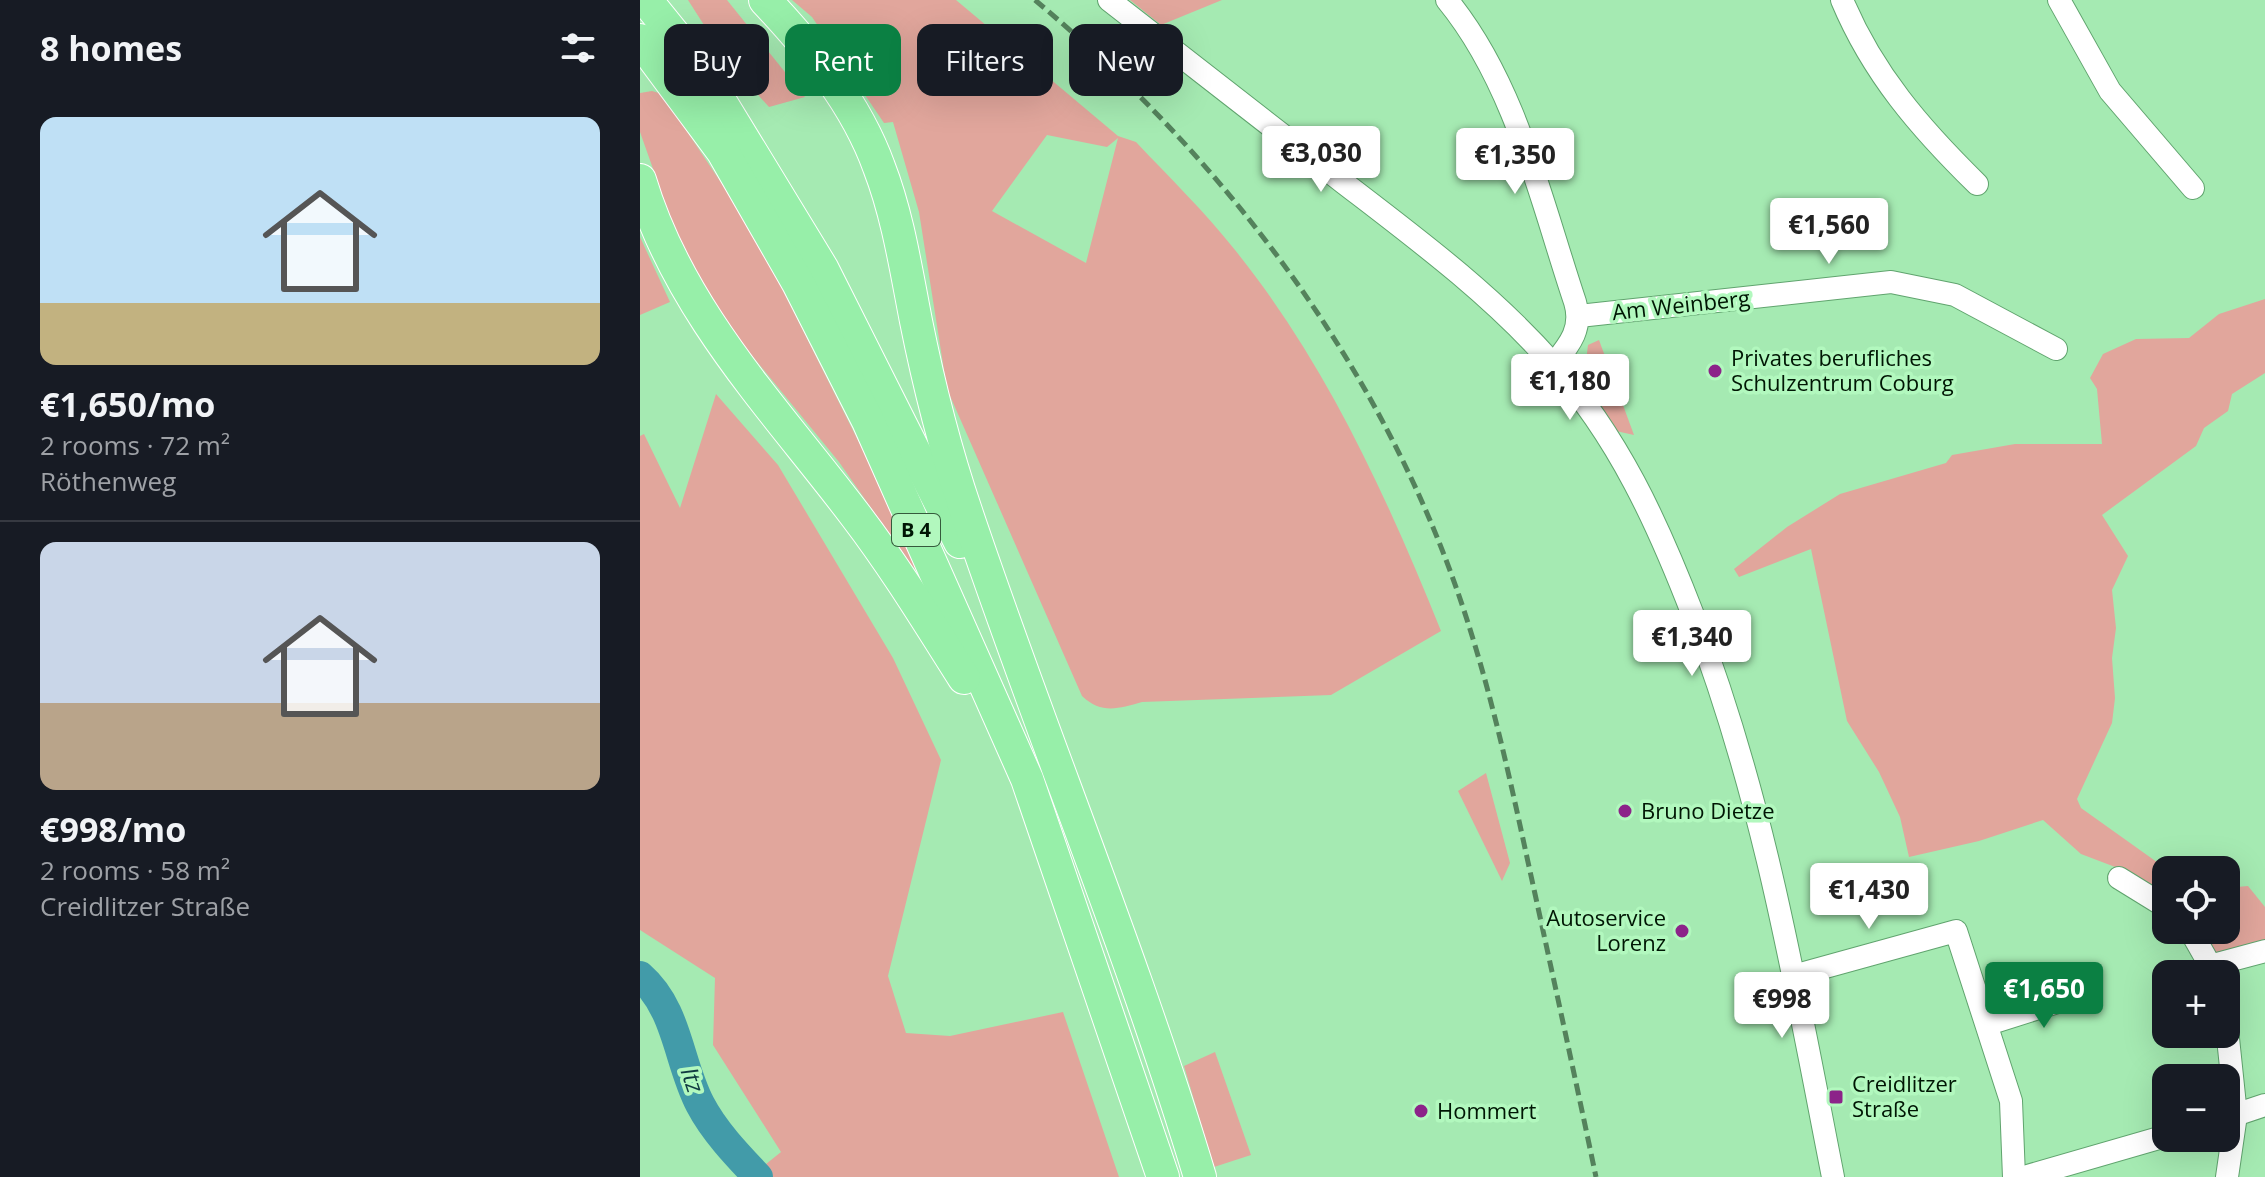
<!DOCTYPE html>
<html lang="en">
<head>
<meta charset="utf-8">
<style>
  :root { --surface:#171b24; --page:#20242c; --text:#f1f3f6; --muted:#9ea1a6; --line:#363941; --accent:#0b8043 }
  body { margin:0; font-family:"Open Sans",sans-serif; background:var(--page); color:var(--text); height:100vh; display:flex; flex-direction:column; font-size:30px; white-space:nowrap }
  * { box-sizing:border-box; margin:0 }
  p { font-size:26px; color:var(--muted) }
  .icon { flex:none; width:44px; height:44px; fill:none; stroke:currentColor; stroke-width:2; stroke-linecap:round; stroke-linejoin:round }
  .map { position:relative; flex:1; overflow:hidden }
  .drawer { display:flex; flex-direction:column; background:var(--surface); width:640px }
  .drawer>* { flex:none }
  .guide { position:absolute; left:24px; top:24px; width:760px; height:72px; display:flex; gap:16px }
  .controls { position:absolute; left:1512px; top:856px; display:grid; gap:16px }
  .controls a { display:grid; place-items:center; width:88px; height:88px; border-radius:16px; background:var(--surface); box-shadow:0 8px 32px #0002; font-size:40px }
  .price { position:absolute; translate:-50% -68px; padding:0 18px; border-radius:8px; background:#fff; color:#222; font-size:26px; line-height:52px; filter:drop-shadow(0 2px 4px #0008) }
  .price::after { content:''; position:absolute; left:50%; top:48px; width:24px; height:18px; margin-left:-12px; background:inherit; clip-path:polygon(0 0,100% 0,50% 100%) }
  .price.current { background:var(--accent); color:#fff }
  ul { padding:0; list-style:none }
  li { display:grid; align-content:center; gap:16px; height:424px; padding:0 40px }
  li+li { border-top:2px solid var(--line) }
  li span { display:grid; place-items:center; height:248px; border-radius:16px; color:#555 }
  li>.icon { margin-inline-start:auto }
  span .icon { width:144px; height:144px; fill:#fffc; stroke-width:1 }
  li b { font-size:34px }
  h2 { display:flex; justify-content:space-between; align-items:center; height:96px; padding:0 40px; font-size:34px }
  .pill { padding:0 28px; border-radius:16px; background:var(--surface); box-shadow:0 8px 32px #0002; font-size:28px; line-height:72px }
  .pill.current { background:var(--accent); color:#fff }
  main { display:flex; flex:1; min-height:0 }
  .map>svg:first-child { display:block }
  .green { fill:#e1a69c; fill-rule:evenodd }
  .lines { fill:none; stroke-linecap:round; stroke-linejoin:round }
  .river { stroke:#429ba9; stroke-width:30 }
  .minor-casing { stroke:#60a46e; stroke-width:24 }
  .highway-casing { stroke:#fff; stroke-width:34 }
  .minor { stroke:#fff; stroke-width:22 }
  .highway { stroke:#97efa9; stroke-width:32 }
  .rail { stroke:#54825c; stroke-width:5; stroke-dasharray:12 6; stroke-linecap:butt }
  .poi-dot { fill:#8c2389; stroke:#b2f8be; stroke-width:3 }
  .labels { text-anchor:middle; stroke-width:7; stroke-linejoin:round; paint-order:stroke }
  .shield { fill:#b2f8be; stroke:#355a3c; stroke-width:2 }
  .shield-label { font-size:20px; font-weight:bold; fill:#001604 }
  .street-label { font-size:22px; fill:#001604; stroke:#b2f8be }
  .poi-label { font-size:22px; fill:#001604; stroke:#b2f8be; text-anchor:start }
  .water-label { font-size:24px; font-style:italic; fill:#113b41; stroke:#b2f8be }
</style>
</head>
<body>
<main>
<section class="drawer">
<h2>8 homes<svg class="icon" aria-label="filters" viewBox="0 0 24 24"><path d="M4 7h16M4 17h16"/><circle cx="9" cy="7" r="2"/><circle cx="15" cy="17" r="2"/></svg></h2>
<ul>
<li><span style="background:linear-gradient(#bfe0f5 75%,#c2b280 0)"><svg class="icon" aria-label="home" viewBox="0 0 24 24"><path d="M3 11l9-7 9 7M6 9v11h12V9"/></svg></span><div><b>€1,650/mo</b><p>2 rooms · 72 m²</p><p>Röthenweg</p></div></li>
<li><span style="background:linear-gradient(#c9d6e8 65%,#b9a48a 0)"><svg class="icon" aria-label="home" viewBox="0 0 24 24"><path d="M3 11l9-7 9 7M6 9v11h12V9"/></svg></span><div><b>€998/mo</b><p>2 rooms · 58 m²</p><p>Creidlitzer Straße</p></div></li>
</ul>
</section>
<div class="map">
<svg width="1625" height="1177" viewBox="0 0 1625 1177">
  <rect width="100%" height="100%" fill="#a5eab2"/>
  <g class="green">
    <path d="M48 0H87L165 97 129 107 87 61Z"/>
    <path d="M152 0H316L478 136 496 142C529 177 565 212 595 250 686 363 747 497 801 631L691 695 502 702C478 709 461 714 442 696L307 389 279 212 253 122 244 123 172 17ZM407 135 467 147 478 138 446 263 352 211Z"/>
    <path d="M490 0H582L521 25Z"/>
    <path d="M12 91 22 94 112 229 293 590 269 562 199 462 96 336 40 245 0 132V93Z"/>
    <path d="M0 237 30 302 0 315Z"/>
    <path d="M1625 299V373L1592 394 1588 411 1564 428 1556 446 1462 515 1488 556 1472 590 1476 628 1472 658 1475 698 1472 723 1437 799 1441 808 1528 870 1526 899 1483 870 1441 854 1403 820 1339 841 1269 857 1260 817 1239 772 1207 721 1171 549 1099 577 1094 569 1147 527 1200 494 1306 463 1312 455 1375 444H1462L1457 389 1450 378 1463 354 1496 339 1549 338 1579 314Z"/>
    <path d="M959 340 994 435 976 431 944 378 948 345Z"/>
    <path d="M76 394 138 465 253 658 301 760 248 976 266 1033 310 1036 423 1012 479 1177H110L141 1152 73 1045 75 978 0 930V436L4 434 40 508Z"/>
    <path d="M846 773 870 863 862 881 818 791Z"/>
    <path d="M1608 886 1625 907V944L1580 958 1557 930H1586V888Z"/>
    <path d="M575 1052 611 1155 574 1167 544 1066Z"/>
  </g>
  <g class="lines">
    <path class="river" d="M0 976C38 1009 38 1062 60 1104 74 1131 97 1155 118 1177"/>
    <g class="minor-casing">
      <g id="minor">
        <path d="M469 0C547 61 625 122 704 183 777 239 851 294 912 363 978 436 1018 524 1053 615 1124 799 1155 984 1193 1177"/>
        <path d="M807 0C876 84 901 201 935 302 943 328 930 344 914 364"/>
        <path d="M1202 0C1233 74 1280 128 1337 184"/>
        <path d="M1419 0 1470 91 1553 188"/>
        <path d="M939 316 1251 282 1315 295 1416 349"/>
        <path d="M1479 878 1526 907"/>
        <path d="M1550 930 1575 974"/>
        <path d="M1573 965 1625 951"/>
        <path d="M1153 976 1316 931 1371 1101 1374 1177"/>
        <path d="M1586 1019 1596 1115 1587 1177"/>
        <path d="M1348 1024 1446 993"/>
        <path d="M1586 1118 1625 1105"/>
        <path d="M1384 1177 1526 1136"/>
      </g>
    </g>
    <g class="highway-casing">
      <g id="highway">
        <path d="M6 0 57 63 182 268 320 542"/>
        <path d="M125 0C171 49 216 103 239 167 258 216 266 270 276 321 289 386 305 449 326 511 401 735 492 951 560 1177"/>
        <path d="M0 40 83 152 158 283 228 421 387 779 523 1177"/>
        <path d="M0 180C39 311 135 409 216 516 255 567 289 623 324 678"/>
      </g>
    </g>
    <use href="#minor" class="minor"/>
    <use href="#highway" class="highway"/>
    <path class="rail" d="M395 0C577 153 730 351 812 576 846 669 867 765 888 862 911 967 934 1072 956 1177"/>
  </g>
  <g class="poi-dot">
    <circle cx="1075" cy="371" r="8"/>
    <circle cx="985" cy="811" r="8"/>
    <circle cx="1042" cy="931" r="8"/>
    <rect x="1188" y="1089" width="16" height="16" rx="4"/>
    <circle cx="781" cy="1111" r="8"/>
  </g>
  <g class="labels">
    <rect class="shield" x="252" y="514" width="48" height="32" rx="6"/>
    <g class="shield-label">
      <text x="276" y="537">B 4</text>
    </g>
    <g class="street-label">
      <text transform="translate(1041 305) rotate(-6)" y="8">Am Weinberg</text>
    </g>
    <g class="poi-label">
      <text x="1091" y="366">Privates berufliches<tspan x="1091" dy="25">Schulzentrum Coburg</tspan></text>
      <text x="1001" y="819">Bruno Dietze</text>
      <text x="1026" y="926" text-anchor="end">Autoservice<tspan x="1026" dy="25">Lorenz</tspan></text>
      <text x="1212" y="1092">Creidlitzer<tspan x="1212" dy="25">Straße</tspan></text>
      <text x="797" y="1119">Hommert</text>
    </g>
    <g class="water-label">
      <text transform="translate(52 1080) rotate(71)" y="8">Itz</text>
    </g>
  </g>
</svg>
<div class="controls">
<a><svg class="icon" aria-label="locate" viewBox="0 0 24 24"><circle cx="12" cy="12" r="6"/><path d="M12 2v4M12 18v4M2 12h4M18 12h4"/></svg></a>
<a>+</a>
<a>−</a>
</div>
<b class="price" style="left:681px;top:194px">€3,030</b>
<b class="price" style="left:875px;top:196px">€1,350</b>
<b class="price" style="left:1189px;top:266px">€1,560</b>
<b class="price" style="left:930px;top:422px">€1,180</b>
<b class="price" style="left:1052px;top:678px">€1,340</b>
<b class="price" style="left:1229px;top:931px">€1,430</b>
<b class="price current" style="left:1404px;top:1030px">€1,650</b>
<b class="price" style="left:1142px;top:1040px">€998</b>
<div class="guide">
<a class="pill">Buy</a>
<a class="pill current">Rent</a>
<a class="pill">Filters</a>
<a class="pill">New</a>
</div>
</div>
</main>
</body>
</html>
